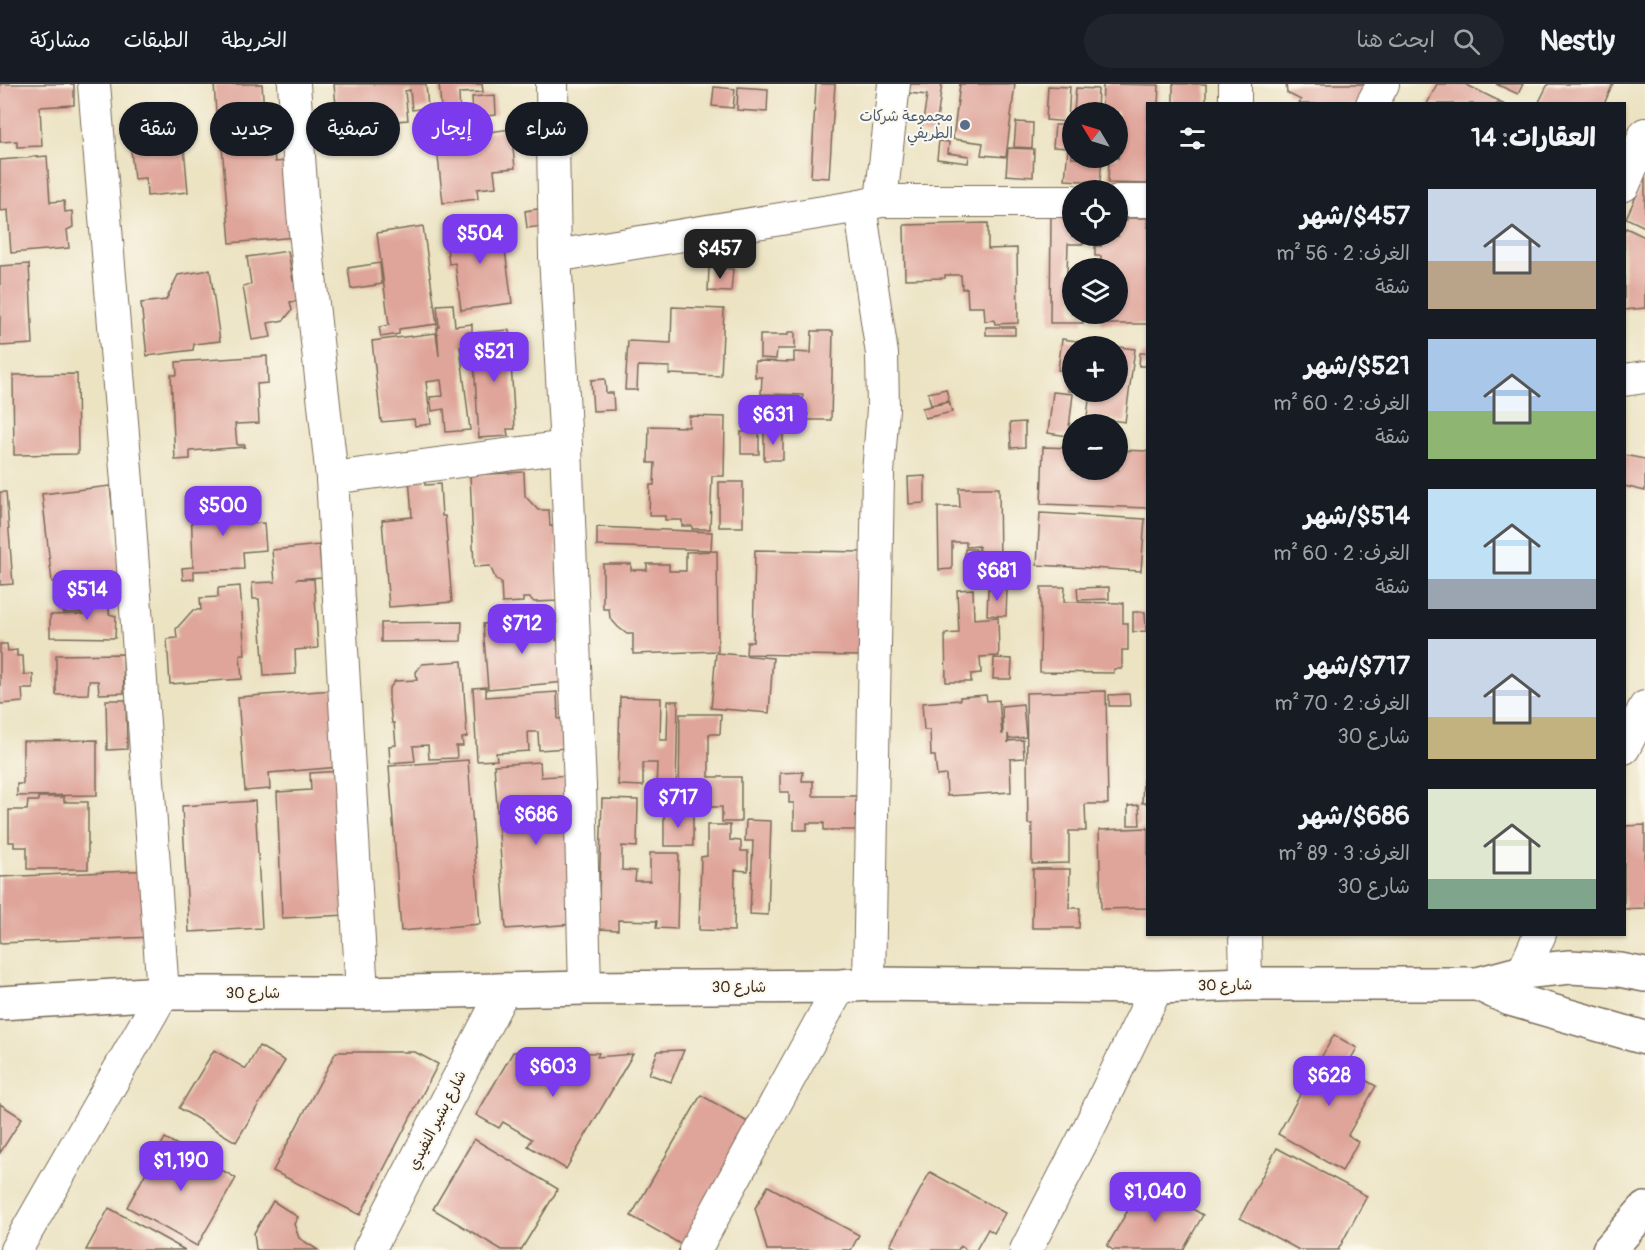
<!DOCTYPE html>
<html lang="ar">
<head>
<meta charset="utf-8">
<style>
  :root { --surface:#171b24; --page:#20242c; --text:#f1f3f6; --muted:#9ea1a6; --line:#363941; --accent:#7c3aed }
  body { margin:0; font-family:Pangolin,"Playpen Sans Arabic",sans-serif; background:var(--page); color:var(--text); direction:rtl; height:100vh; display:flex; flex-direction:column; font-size:22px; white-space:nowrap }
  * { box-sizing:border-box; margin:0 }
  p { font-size:20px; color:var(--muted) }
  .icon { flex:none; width:33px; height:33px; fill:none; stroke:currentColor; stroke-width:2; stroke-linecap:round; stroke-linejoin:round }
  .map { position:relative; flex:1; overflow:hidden; direction:ltr }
  .sheet { position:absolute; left:1146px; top:18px; width:480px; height:834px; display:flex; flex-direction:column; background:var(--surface); border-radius:0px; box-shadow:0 2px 4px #0004; direction:rtl }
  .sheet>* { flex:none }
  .hud { position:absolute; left:18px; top:18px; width:570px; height:54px; direction:rtl; display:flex; gap:12px }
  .needle { width:39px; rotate:308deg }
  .fabs { position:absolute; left:1062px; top:18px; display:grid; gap:12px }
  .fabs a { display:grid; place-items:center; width:66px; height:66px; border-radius:50%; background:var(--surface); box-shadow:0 2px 4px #0004; font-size:30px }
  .price { position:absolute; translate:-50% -51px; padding:0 14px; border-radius:12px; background:var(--accent); color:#fff; font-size:20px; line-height:39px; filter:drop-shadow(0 2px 3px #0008) }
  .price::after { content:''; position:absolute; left:50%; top:36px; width:18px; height:14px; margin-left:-9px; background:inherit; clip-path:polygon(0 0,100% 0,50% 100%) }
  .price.on { background:#222; color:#fff }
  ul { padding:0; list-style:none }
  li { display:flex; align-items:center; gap:18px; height:150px; padding:0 30px }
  li span { display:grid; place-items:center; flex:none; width:168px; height:120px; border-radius:0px; color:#555 }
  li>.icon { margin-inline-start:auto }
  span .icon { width:72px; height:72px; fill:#fffc; stroke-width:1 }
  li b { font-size:26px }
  h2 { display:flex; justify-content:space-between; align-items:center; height:72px; padding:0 30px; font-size:26px }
  .pill { padding:0 21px; border-radius:27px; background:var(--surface); box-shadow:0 2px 4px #0004; font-size:21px; line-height:54px }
  .pill.on { background:var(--accent); color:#fff }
  header { display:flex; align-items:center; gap:36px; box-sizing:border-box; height:84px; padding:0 30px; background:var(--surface); border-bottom:2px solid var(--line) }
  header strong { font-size:28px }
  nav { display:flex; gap:33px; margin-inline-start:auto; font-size:21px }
  .search { width:420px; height:54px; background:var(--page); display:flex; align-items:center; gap:15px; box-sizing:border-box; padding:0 21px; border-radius:33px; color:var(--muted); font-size:22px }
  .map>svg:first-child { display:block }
  .building { fill:#dfa49a }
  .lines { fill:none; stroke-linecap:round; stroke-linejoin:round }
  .minor-casing { stroke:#796b58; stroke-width:34 }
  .tertiary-casing { stroke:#796b58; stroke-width:36 }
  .trunk-casing { stroke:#796b58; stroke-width:36 }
  .minor { stroke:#fff; stroke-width:32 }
  .tertiary { stroke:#fff; stroke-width:33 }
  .trunk { stroke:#fff; stroke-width:33 }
  .service-dot { fill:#5c6f8a; stroke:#fbf7ec; stroke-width:2 }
  .labels { text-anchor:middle; stroke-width:4.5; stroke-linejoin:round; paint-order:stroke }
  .service-label { font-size:15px; fill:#4e5e75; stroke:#fbf7ec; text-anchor:end }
  .street-label { font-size:15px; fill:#3b2a1e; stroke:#fbf7ec }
</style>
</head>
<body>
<header>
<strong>Nestly</strong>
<div class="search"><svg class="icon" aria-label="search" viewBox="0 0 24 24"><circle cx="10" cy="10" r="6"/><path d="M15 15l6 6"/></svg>ابحث هنا</div>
<nav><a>الخريطة</a><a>الطبقات</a><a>مشاركة</a></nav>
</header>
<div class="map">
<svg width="1645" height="1166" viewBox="0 0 1645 1166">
  <rect width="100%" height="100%" fill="#fbf7ec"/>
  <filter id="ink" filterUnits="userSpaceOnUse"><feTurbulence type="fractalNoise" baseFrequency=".0167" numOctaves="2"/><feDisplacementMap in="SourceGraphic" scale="12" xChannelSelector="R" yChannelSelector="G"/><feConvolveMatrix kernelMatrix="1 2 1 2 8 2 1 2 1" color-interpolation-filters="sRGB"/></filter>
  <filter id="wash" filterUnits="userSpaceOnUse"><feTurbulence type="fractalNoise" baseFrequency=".008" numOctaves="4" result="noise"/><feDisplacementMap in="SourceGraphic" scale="24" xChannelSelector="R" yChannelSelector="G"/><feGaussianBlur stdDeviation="1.35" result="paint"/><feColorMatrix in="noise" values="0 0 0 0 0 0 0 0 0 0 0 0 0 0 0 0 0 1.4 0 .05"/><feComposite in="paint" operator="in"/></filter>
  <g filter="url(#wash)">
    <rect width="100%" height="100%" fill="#ece3c3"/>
    <g id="blocks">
      <g class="building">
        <path d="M0 0H74V21L40 23 42 62 17 63V57L0 58Z"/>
        <path d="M214 0H262L265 39 217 43Z"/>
        <path d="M334 0H426L428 24 412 26 410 6 405 7 408 36 358 40 357 21 336 22Z"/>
        <path d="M439 0H482L483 8 459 9 460 33 442 34Z"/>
        <path d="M816 0H835L829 94 811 93Z"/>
        <path d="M909 0H942L935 51 921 50 927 11 908 9Z"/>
        <path d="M960 0H1015L1006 73 981 71 983 59 953 55Z"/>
        <path d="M1103 0 1159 1 1158 20H1148V100L1108 99 1109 74H1118V28H1102Z"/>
        <rect x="1173" y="0" width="33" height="20"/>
        <path d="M1286 0H1377L1365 20H1299L1301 16 1287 9Z"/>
        <path d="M1437 0H1465L1505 20H1427Z"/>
        <path d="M1496 0H1523L1518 10Z"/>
        <path d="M1548 0H1613L1604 20H1538Z"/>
        <path d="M1048 2 1070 3 1068 38 1046 36Z"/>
        <path d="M714 3 735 5 733 24 712 22Z"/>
        <path d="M738 3 768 5 767 28 737 26Z"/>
        <path d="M1076 4 1098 5 1097 28H1074Z"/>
        <path d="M495 11 496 31 473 33 472 13Z"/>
        <path d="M1016 38 1033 39 1032 64 1014 63Z"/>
        <path d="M1055 41H1072V74H1102L1100 98 1065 96 1068 64 1053 63Z"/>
        <path d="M511 45 515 84 494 86 496 103 477 105 478 115 443 119 436 55Z"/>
        <path d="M183 52 188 108 147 112 146 94 134 95 130 57Z"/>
        <path d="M939 57 949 58 948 69 969 72 968 79 937 75Z"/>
        <path d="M273 58 275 78 288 77 295 153 230 159 222 62Z"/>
        <path d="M1008 64 1034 65 1033 93 1006 91Z"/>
        <path d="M47 72 50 118 64 117 65 128 72 127 73 143 67 146 69 164 11 169 8 126 0 127V76Z"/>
        <path d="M1645 93V143L1626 134Z"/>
        <path d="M550 123 553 141 527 144 525 127Z"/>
        <path d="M1051 130H1072V152H1084V160H1068L1067 189H1072V230H1083V239H1050Z"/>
        <path d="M1127 134H1148V240H1101V230H1118V184H1101V172H1095V162H1101V152H1118V137H1127Z"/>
        <path d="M501 136 512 219 461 226 455 179 449 180 447 163H453L450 143Z"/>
        <path d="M988 139V165L1017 164 1018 239 995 240 994 236 985 237 984 223H968L967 204 962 205 961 191H945V194L905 195 904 141Z"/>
        <path d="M423 142 437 240 399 245V250L381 253 379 243 389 241 377 149Z"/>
        <path d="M1626 144 1645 153V224L1624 226V147Z"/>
        <path d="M288 167 293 197 299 196 302 217 290 218 292 226 284 236 268 239 271 253 252 256 243 202 251 200 247 173Z"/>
        <path d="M380 179 382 200 351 205 348 184Z"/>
        <path d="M29 180 33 260 0 262V182Z"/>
        <path d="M709 184 733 185 731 208 708 207Z"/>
        <path d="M210 186 220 257 194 260 193 266 147 272 141 219 166 216 178 191Z"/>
        <path d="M453 220 455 242 472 240V248H466L468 263H460L470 346 446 348 444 325 432 327 430 313 443 312 441 296 426 298 431 340 415 342 414 335 381 338 372 257 436 249 439 272 437 243H439L437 221Z"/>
        <path d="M672 223 724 225 721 292 669 290 670 283 638 282 637 306H625L628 257 671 259Z"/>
        <rect x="986" y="243" width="29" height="8"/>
        <path d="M509 246 515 345H507L508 352 479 354 472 249Z"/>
        <path d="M812 247H833L831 336H808V330L802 329 803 311 761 310 762 293H755V277L794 278V268L811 269Z"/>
        <path d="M788 248H795V265H777L776 275 760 274V251H788Z"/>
        <path d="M1062 255 1106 261V262H1072V288L1058 286Z"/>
        <path d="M1118 263 1135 265 1125 338 1087 333 1090 308H1118Z"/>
        <path d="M1140 269H1148V282H1139Z"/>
        <path d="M267 272 268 299 257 300 259 339 235 340 237 361H245V363L190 367V375L175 376 171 291H177L176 278Z"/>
        <path d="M77 290 78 370 14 371 13 291Z"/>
        <path d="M1070 290 1072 291V307H1068Z"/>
        <path d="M605 295 606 309H613L614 326 593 327 591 296Z"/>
        <path d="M946 305 949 317 931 321 928 309Z"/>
        <path d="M1053 308 1073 310 1068 352 1048 349Z"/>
        <path d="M769 312 800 313 798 333 768 332Z"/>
        <path d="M949 318 952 328 925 334 922 324Z"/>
        <path d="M689 332 725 333 724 392H712L710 445H692V442H682V436H665V432H649L650 401H654L655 379H648L649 342 689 343Z"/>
        <path d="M1025 338V363L1011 364 1010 339Z"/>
        <rect x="741" y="348" width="18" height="22"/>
        <rect x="764" y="348" width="19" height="28"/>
        <path d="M1043 363 1072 364V386H1118V366L1148 367V424L1041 420Z"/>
        <path d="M1624 371 1645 375V407L1624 402Z"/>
        <path d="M524 388 525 412 538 426H549L550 442 556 443 559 517 534 518 530 514H523V518L502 519 501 498 496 496 490 482 474 483 470 391Z"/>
        <path d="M424 392 425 401 440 400 442 432H445L452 518 389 523 382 436 412 433 409 393Z"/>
        <path d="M925 392V419L909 420 908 393Z"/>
        <rect x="719" y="398" width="24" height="45"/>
        <path d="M110 402 120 489 52 498 42 410Z"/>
        <path d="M959 404H999L1000 481H979V462L966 463V458H952V485L939 486 938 423H960Z"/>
        <path d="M0 408H6L13 500 0 501Z"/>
        <path d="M222 411H246L247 440 264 439 266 466 243 468 244 485 194 487V495L183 496 182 484 193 483 191 419 210 418 211 434 223 433Z"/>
        <path d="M1040 429 1145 435 1141 487 1037 481Z"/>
        <path d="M597 443 712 448 711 466 597 462Z"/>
        <path d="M319 461 322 493 296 495H314L318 564 295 566 296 590 264 592 259 515H253L252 499 275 498 272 466Z"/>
        <path d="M965 465H976L977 485H965Z"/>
        <path d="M755 466 862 468 860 572 746 570 747 558H753Z"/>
        <path d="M717 467 718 567 633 570V550H627L618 543 610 534 609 525H603V480H631V486H647V480H669V487H686V468Z"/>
        <path d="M240 502 245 571H240L242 595 170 600 167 555 177 554 176 545 193 526H201L200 514 218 513V504Z"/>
        <path d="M1041 503H1065L1064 518 1123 519V539H1128V566H1122V585H1114V589L1040 588Z"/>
        <path d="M1109 503V515L1078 516 1077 504Z"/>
        <path d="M973 505 974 535 998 533 999 572 980 573 981 589 971 590V598H946L945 550 959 549 957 506Z"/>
        <path d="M988 505H1007L1006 532 987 531Z"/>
        <path d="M86 509V528L63 529V510Z"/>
        <path d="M90 510H110L109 530 116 532 115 554 50 553V531L90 530Z"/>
        <path d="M1133 528H1145L1146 547 1133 548Z"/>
        <path d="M536 536 538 550 556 548V556L562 555 566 598 488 605 483 540Z"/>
        <path d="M462 538 461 557 381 558V539Z"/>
        <path d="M0 560H7L8 567 17 566V572H23L24 591 33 590V605H22L23 618 0 620Z"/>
        <path d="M716 569 773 574 769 629 711 624Z"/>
        <path d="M123 570 124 609 99 610 98 597H89L88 610 56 611V571Z"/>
        <path d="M994 574 1012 575 1011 595H993Z"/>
        <path d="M462 577 467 653 462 654 463 662H456L457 674 429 675 428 661 413 662 415 677 390 679 389 662 396 661 394 639H392L389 617V605L395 597 417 596 416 588 422 580Z"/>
        <path d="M486 603V613L557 608 558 635 566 634 567 664 539 666 538 648H528L529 667 496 669 497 676 477 677 473 604Z"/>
        <path d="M334 606 340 683 269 689 270 705 245 707 238 613Z"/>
        <path d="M1106 607 1108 720H1085L1086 747H1069V779L1032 780V740H1028L1026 609Z"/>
        <path d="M1129 610 1130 622H1109V611Z"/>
        <path d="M986 611 987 617 999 616 1002 650H1003L1002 622 1023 620 1026 653 1009 655 1008 650V659L1009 657 1023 656 1024 674 1010 675 1011 708 947 712 946 691 937 692 935 672H931L930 646H924L922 619 960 616V613Z"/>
        <path d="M620 613 661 614 660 656H667L668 617H678L676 705H656L657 679H643V702L618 701Z"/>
        <path d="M106 616H126L127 665 107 666Z"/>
        <path d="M680 630H721L720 650H709V693H741V738H722V723H679Z"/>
        <path d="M97 656V711L17 712V700H23V657Z"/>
        <path d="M468 676 480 840 401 847 389 682Z"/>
        <path d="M540 678 541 693 572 691 574 840 506 845 494 681Z"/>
        <path d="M341 687 348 831 282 834 277 708 311 706 310 689Z"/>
        <path d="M803 688 802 697H813V712H862V746H824V739H807V746H794V719H789V708H780V689Z"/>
        <path d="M1143 695H1148V719H1142Z"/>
        <path d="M38 713H64V718H88V785H27V763H14V758H9V726H27L28 717H38Z"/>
        <path d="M602 715 638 716 637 763 622 762V786L636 787 635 797H650V769H679L677 845 656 844 657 837 618 836V846L598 845Z"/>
        <path d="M255 717 262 844 189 848 182 722Z"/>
        <path d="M1139 721 1140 741H1128V722Z"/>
        <rect x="664" y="729" width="29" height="33"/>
        <path d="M746 736 771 737 768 831 750 830 753 757H745Z"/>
        <path d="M707 741H730V756L741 757V767H748V787L735 786 734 847 699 846 701 773 707 772Z"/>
        <path d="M1645 741V824L1624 825V742Z"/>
        <path d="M1148 744V824L1101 825 1099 746Z"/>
        <path d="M1033 785H1070L1069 824H1080L1079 844H1032Z"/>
        <path d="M151 786 153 853 0 859V793Z"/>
        <path d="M1334 951 1357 964 1345 985 1376 1002 1348 1051 1358 1058 1342 1087 1278 1050Z"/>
        <path d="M259 962 285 977 236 1058 179 1024 214 966 246 985Z"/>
        <path d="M684 966 671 998 649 990 658 967Z"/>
        <path d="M336 968H415L438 980 360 1131 273 1087Z"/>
        <path d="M513 968 599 969 597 973 633 970 566 1085 528 1062 532 1055 503 1038 499 1044 476 1031Z"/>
        <path d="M701 1011 751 1040 682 1161 631 1132Z"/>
        <path d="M0 1020 22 1034 0 1069Z"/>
        <path d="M165 1054 236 1094 197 1162 127 1123Z"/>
        <path d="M474 1055 558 1105 521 1166H502L433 1125Z"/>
        <path d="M1277 1064 1367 1112 1338 1166H1299L1240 1134Z"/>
        <path d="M930 1088 1005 1129 994 1149 988 1145 976 1166H967L960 1162 958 1166H899L890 1161Z"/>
        <path d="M1145 1097 1203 1131 1183 1166H1113L1107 1162Z"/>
        <path d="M768 1102 859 1151 851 1166H767L755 1124Z"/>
        <path d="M273 1117 298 1133 294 1140 299 1154 318 1166H258L256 1165 254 1149Z"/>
        <path d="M109 1124 185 1166H86Z"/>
      </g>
    </g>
  </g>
  <g filter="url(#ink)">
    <use href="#blocks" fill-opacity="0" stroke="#796b58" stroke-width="1.5"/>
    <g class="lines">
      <g class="minor-casing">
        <g id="minor">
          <path d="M294 0 303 129 332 394 362 909"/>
          <path d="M552 0 555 172 566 363 580 703 585 904"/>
          <path d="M1235 0V20"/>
          <path d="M1372 20 1383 0"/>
          <path d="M1624 101 1645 50"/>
          <path d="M881 117H1072"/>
          <path d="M1118 117H1148"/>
          <path d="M555 172 860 122"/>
          <path d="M1624 296 1645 293"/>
          <path d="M332 394 566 363"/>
          <path d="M1624 664 1645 623"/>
          <path d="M1245 850 1246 900"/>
          <path d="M1523 888 1540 850"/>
          <path d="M869 900 878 389 883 325 882 270 860 122 881 117 894 0"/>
          <path d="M16 1166 163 909 127 398 94 0"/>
          <path d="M369 1166 504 906"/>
          <path d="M695 1166 840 902"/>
          <path d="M1026 1166 1089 1044 1157 903"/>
        </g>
      </g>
      <g class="tertiary-casing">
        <g id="tertiary">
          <path d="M1478 900 1510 915 1645 954"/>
          <path d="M0 919 163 909H362L585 904 840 902 869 900 1157 903 1246 900H1478L1523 888 1570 883 1620 886 1645 891"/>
        </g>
      </g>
      <g class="trunk-casing">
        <path id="trunk" d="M1609 1166 1645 1125"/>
      </g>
      <use href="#minor" class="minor"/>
      <use href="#tertiary" class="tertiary"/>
      <use href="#trunk" class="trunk"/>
    </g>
  </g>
  <circle class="service-dot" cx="965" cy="41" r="6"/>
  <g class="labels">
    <g class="service-label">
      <text x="953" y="37">مجموعة شركات<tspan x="953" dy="17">الطريفي</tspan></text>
    </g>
    <g class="street-label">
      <text transform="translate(1225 901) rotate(-1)" y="5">شارع 30</text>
      <text x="739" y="908">شارع 30</text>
      <text x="253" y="914">شارع 30</text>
      <text transform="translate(437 1036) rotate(-63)" y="5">شارع بشير النفيدي</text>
    </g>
  </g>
</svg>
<div class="fabs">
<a><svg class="needle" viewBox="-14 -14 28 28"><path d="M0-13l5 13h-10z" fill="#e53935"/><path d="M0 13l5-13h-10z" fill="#9ea1a6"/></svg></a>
<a><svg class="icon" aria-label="locate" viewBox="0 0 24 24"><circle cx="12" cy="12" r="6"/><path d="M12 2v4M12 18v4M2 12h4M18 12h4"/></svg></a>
<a><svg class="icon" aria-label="layers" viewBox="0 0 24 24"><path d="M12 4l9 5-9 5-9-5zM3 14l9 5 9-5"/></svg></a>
<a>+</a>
<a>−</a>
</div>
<b class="price" style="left:480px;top:181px">$504</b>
<b class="price on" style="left:720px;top:196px">$457</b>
<b class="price" style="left:494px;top:299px">$521</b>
<b class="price" style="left:773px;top:362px">$631</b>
<b class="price" style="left:223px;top:453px">$500</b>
<b class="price" style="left:997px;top:518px">$681</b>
<b class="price" style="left:87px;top:537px">$514</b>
<b class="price" style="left:522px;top:571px">$712</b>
<b class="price" style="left:678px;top:745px">$717</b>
<b class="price" style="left:536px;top:762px">$686</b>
<b class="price" style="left:553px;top:1014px">$603</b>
<b class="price" style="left:1329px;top:1023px">$628</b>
<b class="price" style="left:181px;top:1108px">$1,190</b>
<b class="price" style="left:1155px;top:1139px">$1,040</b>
<div class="hud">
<a class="pill">شراء</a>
<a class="pill on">إيجار</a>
<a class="pill">تصفية</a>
<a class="pill">جديد</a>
<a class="pill">شقة</a>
</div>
<section class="sheet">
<h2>العقارات: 14<svg class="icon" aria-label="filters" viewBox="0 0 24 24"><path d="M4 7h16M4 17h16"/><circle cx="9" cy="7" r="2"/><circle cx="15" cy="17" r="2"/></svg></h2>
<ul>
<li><span style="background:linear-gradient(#c9d6e8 60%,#b9a48a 0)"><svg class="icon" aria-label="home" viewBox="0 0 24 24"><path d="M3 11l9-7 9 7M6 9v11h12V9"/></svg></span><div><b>$457/شهر</b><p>الغرف: 2 · 56 m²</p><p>شقة</p></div></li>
<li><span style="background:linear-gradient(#a9c7e8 60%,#8fb573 0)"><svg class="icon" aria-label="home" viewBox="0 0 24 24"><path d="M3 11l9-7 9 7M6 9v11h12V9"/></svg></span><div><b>$521/شهر</b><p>الغرف: 2 · 60 m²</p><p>شقة</p></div></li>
<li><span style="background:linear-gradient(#bfe0f5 75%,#9aa5b1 0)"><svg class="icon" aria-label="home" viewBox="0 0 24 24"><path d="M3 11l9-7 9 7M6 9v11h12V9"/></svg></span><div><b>$514/شهر</b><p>الغرف: 2 · 60 m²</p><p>شقة</p></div></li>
<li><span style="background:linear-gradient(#c9d6e8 65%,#c2b280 0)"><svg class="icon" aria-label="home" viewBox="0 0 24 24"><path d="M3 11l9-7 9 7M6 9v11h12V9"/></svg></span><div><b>$717/شهر</b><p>الغرف: 2 · 70 m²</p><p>شارع 30</p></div></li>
<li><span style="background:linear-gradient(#dfe7d0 75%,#7fa58c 0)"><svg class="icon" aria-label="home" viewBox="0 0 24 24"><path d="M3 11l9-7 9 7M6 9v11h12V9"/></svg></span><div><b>$686/شهر</b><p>الغرف: 3 · 89 m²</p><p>شارع 30</p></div></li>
</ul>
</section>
</div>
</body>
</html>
